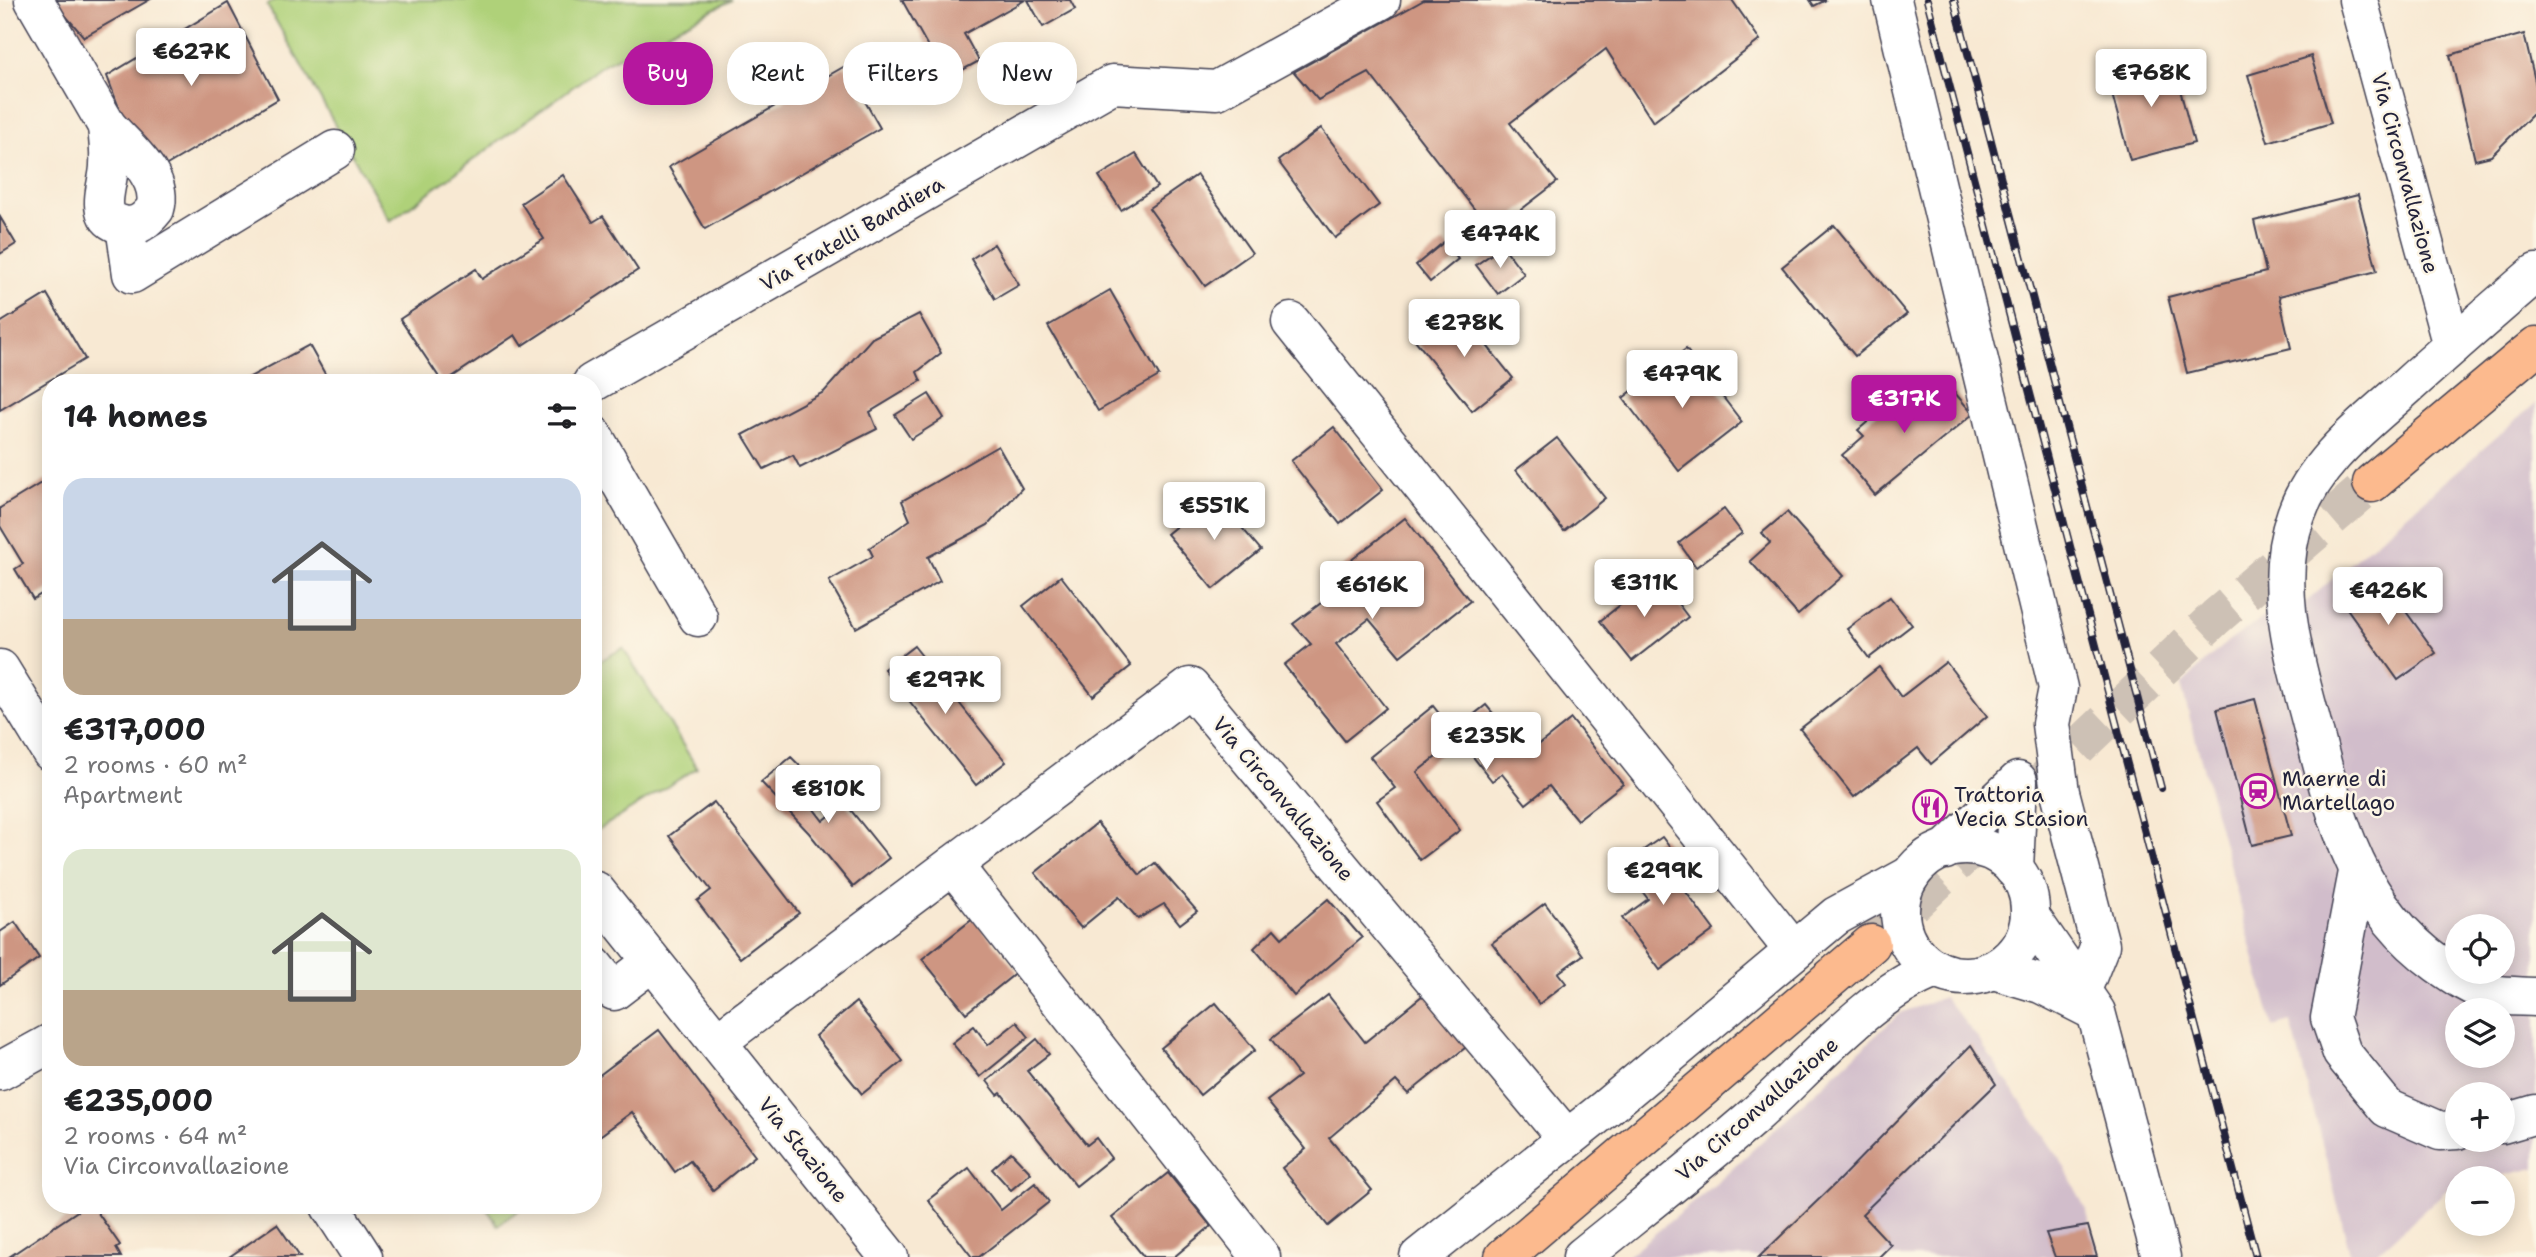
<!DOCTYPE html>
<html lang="en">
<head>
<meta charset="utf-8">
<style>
  :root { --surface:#fff; --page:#f2f2f2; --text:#202124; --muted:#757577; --accent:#b5179e }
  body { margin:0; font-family:"Shantell Sans",sans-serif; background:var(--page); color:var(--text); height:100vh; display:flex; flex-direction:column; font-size:26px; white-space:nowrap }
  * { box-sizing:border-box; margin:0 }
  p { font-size:23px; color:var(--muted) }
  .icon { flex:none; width:38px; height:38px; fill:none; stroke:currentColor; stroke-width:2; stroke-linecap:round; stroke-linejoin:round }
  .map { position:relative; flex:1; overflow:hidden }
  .panel { position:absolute; left:42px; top:374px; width:560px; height:840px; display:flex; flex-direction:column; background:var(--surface); border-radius:28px; box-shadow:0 4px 18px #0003 }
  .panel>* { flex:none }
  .banner { position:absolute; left:623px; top:42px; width:665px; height:63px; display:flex; gap:14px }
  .fabs { position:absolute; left:2445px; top:914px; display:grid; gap:14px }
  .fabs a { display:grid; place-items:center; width:70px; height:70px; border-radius:50%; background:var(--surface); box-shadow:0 4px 18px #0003; font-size:35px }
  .price { position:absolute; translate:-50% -60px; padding:0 16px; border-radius:7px; background:#fff; color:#222; font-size:23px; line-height:46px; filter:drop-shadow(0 2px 4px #0008) }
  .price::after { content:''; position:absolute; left:50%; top:42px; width:21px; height:16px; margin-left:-10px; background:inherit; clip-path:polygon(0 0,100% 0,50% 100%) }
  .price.selected { background:var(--accent); color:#fff }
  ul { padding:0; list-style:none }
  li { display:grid; align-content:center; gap:14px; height:371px; padding:0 21px }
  li span { display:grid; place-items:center; height:217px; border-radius:21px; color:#555 }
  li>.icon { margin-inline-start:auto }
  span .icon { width:126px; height:126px; fill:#fffc; stroke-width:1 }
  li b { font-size:30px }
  h2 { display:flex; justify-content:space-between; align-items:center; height:84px; padding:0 21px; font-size:30px }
  .pill { padding:0 24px; border-radius:28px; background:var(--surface); box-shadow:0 4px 18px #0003; font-size:24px; line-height:63px }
  .pill.selected { background:var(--accent); color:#fff }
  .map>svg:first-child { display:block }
  .industrial { fill:#d1bdcb; fill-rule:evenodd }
  .green { fill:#afd179; stroke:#687a5a; stroke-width:2 }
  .building { fill:#ce9682 }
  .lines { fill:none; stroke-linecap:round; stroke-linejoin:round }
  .major-tunnel { stroke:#cdc1b5; stroke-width:38; stroke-dasharray:38 19; stroke-linecap:butt }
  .minor-casing { stroke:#424052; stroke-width:41 }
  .major-casing { stroke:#424052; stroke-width:41 }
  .minor { stroke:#fff; stroke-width:38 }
  .major { stroke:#fcba8e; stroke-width:38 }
  .rail-casing { stroke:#22223b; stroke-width:8 }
  .rail { stroke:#fcf5e5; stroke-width:5; stroke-dasharray:16; stroke-linecap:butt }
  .labels { text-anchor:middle; stroke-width:5; stroke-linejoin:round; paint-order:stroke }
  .street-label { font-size:21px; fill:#22223b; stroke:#fcf5e5 }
  .poi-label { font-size:21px; fill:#22223b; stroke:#fcf5e5; text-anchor:start }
</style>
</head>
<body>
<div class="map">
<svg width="2536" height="1257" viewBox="0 0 2536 1257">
  <rect width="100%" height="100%" fill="#fcf5e5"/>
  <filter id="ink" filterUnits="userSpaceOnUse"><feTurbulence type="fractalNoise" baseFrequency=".0143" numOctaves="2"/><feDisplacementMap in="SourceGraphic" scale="14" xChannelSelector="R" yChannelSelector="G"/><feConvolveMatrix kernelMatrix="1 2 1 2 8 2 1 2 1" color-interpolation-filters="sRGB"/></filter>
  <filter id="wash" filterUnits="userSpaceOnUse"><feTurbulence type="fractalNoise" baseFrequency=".00686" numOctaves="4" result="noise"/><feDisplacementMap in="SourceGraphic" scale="28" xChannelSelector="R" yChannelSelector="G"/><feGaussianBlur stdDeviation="1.57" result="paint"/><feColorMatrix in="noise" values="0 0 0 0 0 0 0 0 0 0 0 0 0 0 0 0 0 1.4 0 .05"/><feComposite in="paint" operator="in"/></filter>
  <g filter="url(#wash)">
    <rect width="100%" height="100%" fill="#f8e9d3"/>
    <g class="industrial">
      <path d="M2536 403V1168L2491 1178H2457V1185L2450 1187 2373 1257H2351L2291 1022 2273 1027 2181 685 2221 647 2269 613 2276 628ZM2457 926H2502V971H2457ZM2457 1010H2502V1055H2457ZM2457 1094H2502V1139H2457Z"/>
      <path d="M1944 997 1977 1037 2063 1164 2087 1212 2099 1257H1626L1718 1182 1900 1013Z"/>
    </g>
    <g class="green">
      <path d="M274 0H732L604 64 390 221 267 5Z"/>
      <path d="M623 648 697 768 593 833V665Z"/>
      <path d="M485 1206H524L498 1225Z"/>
    </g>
    <g id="blocks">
      <g class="building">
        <path d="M52 0H149L84 37Z"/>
        <path d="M902 0H1025L964 34 979 61 946 79Z"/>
        <path d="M1028 0H1070L1075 9 1043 27Z"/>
        <path d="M1424 0H1732L1760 40 1653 122 1606 49 1510 123 1557 182 1492 232 1369 73 1318 100 1294 72Z"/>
        <path d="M1810 0H1826L1814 6Z"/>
        <path d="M228 3 278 99 160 169 126 126 107 76Z"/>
        <path d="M2524 34 2536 85V111L2491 156 2475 160 2450 55Z"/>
        <path d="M2311 56 2331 123 2268 142 2248 75Z"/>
        <path d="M2172 59 2194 143 2130 160 2107 76Z"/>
        <path d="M845 66 880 128 705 229 669 167Z"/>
        <path d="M1321 128 1379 205 1335 238 1278 161Z"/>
        <path d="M1136 154 1157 187 1121 210 1099 176Z"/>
        <path d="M563 175 593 222 603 216 638 270 522 346 515 335 443 383 400 319 476 269 482 279 544 239 521 203Z"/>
        <path d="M1197 175 1252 253 1205 286 1149 208Z"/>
        <path d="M2358 195 2377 271 2279 296 2291 348 2187 373 2168 297 2266 272 2254 221Z"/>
        <path d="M0 217 16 244 0 254Z"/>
        <path d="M1834 225 1907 314 1855 356 1782 267Z"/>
        <path d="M1444 242 1458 259 1430 282 1416 265Z"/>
        <path d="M994 244 1019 285 995 299 971 259Z"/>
        <path d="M1503 246 1524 274 1498 294 1476 265Z"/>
        <path d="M1110 290 1159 376 1098 411 1048 326Z"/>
        <path d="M47 294 85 359 0 410V323Z"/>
        <path d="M1456 307 1513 378 1472 411 1415 340Z"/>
        <path d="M919 314 941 353 917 372 921 381 870 412 877 429 800 468 793 455 764 469 743 435 824 392 872 338Z"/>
        <path d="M309 345 330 383H239Z"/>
        <path d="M1686 349 1742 422 1679 471 1623 398Z"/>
        <path d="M1948 385 1973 414 1875 495 1842 455 1864 436 1858 430 1909 387 1924 405Z"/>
        <path d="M929 394 944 418 911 439 895 415Z"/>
        <path d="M1334 427 1383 490 1340 524 1291 461Z"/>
        <path d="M1557 438 1605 498 1564 531 1516 470Z"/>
        <path d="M998 446 1022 488 988 525 928 557 940 581 856 628 829 581 873 556 869 548 910 520 902 501Z"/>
        <path d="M51 477V588L33 599 15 569 23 564 0 526V508Z"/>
        <path d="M1214 495 1261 550 1213 589 1167 534Z"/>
        <path d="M1724 509 1742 533 1696 567 1679 543Z"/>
        <path d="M1787 512 1843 576 1798 615 1750 561 1770 543 1762 533Z"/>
        <path d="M1405 518 1470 601 1400 656 1369 619 1336 644 1386 708 1345 741 1284 665 1311 644 1293 624 1341 588 1331 576Z"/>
        <path d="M2378 573 2436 653 2398 680 2341 600Z"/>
        <path d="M1061 576 1131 666 1093 696 1023 606Z"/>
        <path d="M1657 576 1688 617 1632 661 1600 621Z"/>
        <path d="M1890 597 1912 625 1869 658 1847 629Z"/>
        <path d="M914 646 1006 762 976 785 884 669Z"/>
        <path d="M1946 662 1987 716 1931 764 1918 748 1854 797 1800 729 1879 667 1901 697Z"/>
        <path d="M2255 699 2291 836 2252 845 2217 709Z"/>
        <path d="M1486 705 1527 754 1571 719 1623 784 1577 820 1549 786 1526 804 1502 774 1492 781 1459 739 1417 772 1460 830 1420 860 1377 801 1395 788 1370 757 1433 706 1453 731Z"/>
        <path d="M791 757 814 780 800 791 823 821 845 803 889 858 853 887 809 833 761 782Z"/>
        <path d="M714 802 799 913 740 958 697 901 711 890 669 836Z"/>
        <path d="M1097 823 1140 875 1155 863 1197 911 1180 924 1164 904 1138 919 1119 897 1081 928 1035 873Z"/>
        <path d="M1662 837 1680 861 1669 869 1714 930 1660 970 1622 918 1648 899 1622 865Z"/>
        <path d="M1328 899 1362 938 1294 996 1254 948 1274 929 1282 938Z"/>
        <path d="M1545 903 1583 955 1558 973 1566 983 1539 1004 1492 943Z"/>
        <path d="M974 918 1017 972 966 1013 922 959Z"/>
        <path d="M15 922 39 958 0 985V932Z"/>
        <path d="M1428 991 1471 1043 1408 1094 1396 1081 1329 1138 1372 1190 1328 1226 1282 1168 1306 1149 1267 1101 1299 1076 1271 1039 1328 995 1365 1042Z"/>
        <path d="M856 1002 903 1061 862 1094 815 1036Z"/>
        <path d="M1216 1003 1255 1050 1200 1095 1161 1048Z"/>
        <path d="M1017 1022 1029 1037 980 1077 952 1043 974 1026 988 1045Z"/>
        <path d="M659 1030 755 1156 713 1190 690 1161 675 1172 632 1112 593 1141V1080Z"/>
        <path d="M1037 1039 1049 1054 1027 1071 1087 1145 1096 1138 1111 1158 1076 1186 1001 1093 998 1095 987 1081Z"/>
        <path d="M1971 1045 1996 1084 1862 1214 1891 1245 1879 1257H1759L1835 1184Z"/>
        <path d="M1011 1152 1031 1173 1011 1190 992 1169Z"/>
        <path d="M969 1168 1001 1210 1035 1183 1049 1202 979 1257H972L928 1200Z"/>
        <path d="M1168 1173 1211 1226 1174 1257H1144L1112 1218Z"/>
        <path d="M85 1206H93L120 1245 116 1248 121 1257H9Z"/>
        <path d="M277 1224 300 1257H229Z"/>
        <path d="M2088 1226 2097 1257H2055L2046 1233Z"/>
      </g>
    </g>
  </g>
  <g filter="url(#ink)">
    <use href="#blocks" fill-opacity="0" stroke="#424052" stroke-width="2"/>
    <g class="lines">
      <path class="major-tunnel" d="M1871 944 2216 617 2372 483"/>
      <g class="minor-casing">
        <g id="minor">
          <path d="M34 0 107 126"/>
          <path d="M1892 0 2058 688 2051 724 2060 792 2100 945 2082 990"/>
          <path d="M2358 0 2452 346"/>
          <path d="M107 126C127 149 165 177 155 209 147 219 137 229 123 225 91 218 109 186 109 165 110 152 108 139 107 126Z"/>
          <path d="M125 226 132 274 335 150"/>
          <path d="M2536 273C2492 311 2448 349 2405 388 2364 425 2315 461 2296 515 2272 581 2293 653 2310 717 2335 813 2353 903 2438 964 2455 976 2474 989 2494 994 2507 997 2523 996 2536 997"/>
          <path d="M1291 322 1794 951"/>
          <path d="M592 383 1112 84 1217 90 1381 0"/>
          <path d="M593 435 698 617"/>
          <path d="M0 669 51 752"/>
          <circle cx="1965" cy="911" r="65"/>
          <path d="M1945 850 2018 781 2014 869"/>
          <path d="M953 865 1261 1257"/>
          <path d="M2358 872 2330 1018 2342 1053 2387 1108 2440 1131 2457 1130"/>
          <path d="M593 893 596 891 889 1257"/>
          <path d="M2030 916 2096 1012 2161 1257"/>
          <path d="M593 965 614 991 652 962"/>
          <path d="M1994 970 2041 984 2094 1011"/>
          <path d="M717 1042 1190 687 1567 1139"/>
          <path d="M0 1071 51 1043"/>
          <path d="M2502 1124 2536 1114"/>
          <path d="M330 1206 363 1257"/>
          <path d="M1419 1257 1606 1108 1836 916 1911 875"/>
          <path d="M1582 1257C1640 1210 1699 1164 1755 1115 1807 1069 1872 991 1936 969"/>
        </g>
      </g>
      <g class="major-casing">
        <g id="major">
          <path d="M2372 483 2536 346"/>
          <path d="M1504 1257 1871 944"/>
        </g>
      </g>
      <use href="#minor" class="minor"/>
      <use href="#major" class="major"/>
      <g class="rail-casing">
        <g id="rail">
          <path d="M1927 0 2256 1257"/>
          <path d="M1954 0 2161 788"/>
        </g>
      </g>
      <use href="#rail" class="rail"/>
    </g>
  </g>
  <defs>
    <g id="station-ring" transform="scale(1.75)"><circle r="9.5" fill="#fcf5e5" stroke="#b5179e" stroke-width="1.5"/><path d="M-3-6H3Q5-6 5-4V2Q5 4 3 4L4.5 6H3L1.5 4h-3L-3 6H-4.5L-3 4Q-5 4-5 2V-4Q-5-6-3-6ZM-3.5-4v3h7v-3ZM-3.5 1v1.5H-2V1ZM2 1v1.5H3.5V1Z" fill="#b5179e"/></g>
    <g id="restaurant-ring" transform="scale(1.75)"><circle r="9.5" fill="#fcf5e5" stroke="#b5179e" stroke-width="1.5"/><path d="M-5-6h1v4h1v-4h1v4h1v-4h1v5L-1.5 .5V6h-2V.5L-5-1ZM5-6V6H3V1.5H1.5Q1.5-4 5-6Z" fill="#b5179e"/></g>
  </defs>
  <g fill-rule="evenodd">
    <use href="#station-ring" x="2258" y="791"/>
    <use href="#restaurant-ring" x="1930" y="807"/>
  </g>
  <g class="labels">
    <g class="street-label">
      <text transform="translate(2405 173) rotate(75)" y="7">Via Circonvallazione</text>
      <text transform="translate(852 234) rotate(-30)" y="7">Via Fratelli Bandiera</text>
      <text transform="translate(1283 799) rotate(50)" y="7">Via Circonvallazione</text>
      <text transform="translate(1757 1109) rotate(-41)" y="7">Via Circonvallazione</text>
      <text transform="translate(803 1150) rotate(51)" y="7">Via Stazione</text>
    </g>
    <g class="poi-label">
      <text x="2282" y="786">Maerne di<tspan x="2282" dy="24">Martellago</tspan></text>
      <text x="1954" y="802">Trattoria<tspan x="1954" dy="24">Vecia Stasion</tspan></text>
    </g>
  </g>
</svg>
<div class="fabs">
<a><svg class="icon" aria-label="locate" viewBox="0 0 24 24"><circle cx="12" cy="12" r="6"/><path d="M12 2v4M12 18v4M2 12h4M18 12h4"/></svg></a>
<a><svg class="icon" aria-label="layers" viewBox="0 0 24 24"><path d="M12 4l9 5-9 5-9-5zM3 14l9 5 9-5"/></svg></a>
<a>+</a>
<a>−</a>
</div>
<b class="price" style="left:191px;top:88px">€627K</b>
<b class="price" style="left:2151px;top:109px">€768K</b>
<b class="price" style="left:1500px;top:270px">€474K</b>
<b class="price" style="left:1464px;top:359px">€278K</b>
<b class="price" style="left:1682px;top:410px">€479K</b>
<b class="price selected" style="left:1904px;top:435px">€317K</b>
<b class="price" style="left:1214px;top:542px">€551K</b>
<b class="price" style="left:1644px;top:619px">€311K</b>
<b class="price" style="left:1372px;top:621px">€616K</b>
<b class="price" style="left:2388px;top:627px">€426K</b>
<b class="price" style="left:945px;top:716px">€297K</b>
<b class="price" style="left:1486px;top:772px">€235K</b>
<b class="price" style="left:828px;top:825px">€810K</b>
<b class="price" style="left:1663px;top:907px">€299K</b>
<div class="banner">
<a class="pill selected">Buy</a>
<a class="pill">Rent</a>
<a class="pill">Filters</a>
<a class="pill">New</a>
</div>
<section class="panel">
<h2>14 homes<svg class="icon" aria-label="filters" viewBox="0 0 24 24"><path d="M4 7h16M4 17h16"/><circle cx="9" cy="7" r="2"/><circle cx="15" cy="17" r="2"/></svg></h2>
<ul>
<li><span style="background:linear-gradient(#c9d6e8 65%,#b9a48a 0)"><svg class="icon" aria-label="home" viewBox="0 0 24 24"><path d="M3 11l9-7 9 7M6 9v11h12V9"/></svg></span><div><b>€317,000</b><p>2 rooms · 60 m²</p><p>Apartment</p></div></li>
<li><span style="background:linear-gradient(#dfe7d0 65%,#b9a48a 0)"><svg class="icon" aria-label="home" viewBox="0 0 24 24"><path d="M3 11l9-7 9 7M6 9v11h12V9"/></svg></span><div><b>€235,000</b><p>2 rooms · 64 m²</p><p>Via Circonvallazione</p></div></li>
</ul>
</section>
</div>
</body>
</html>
